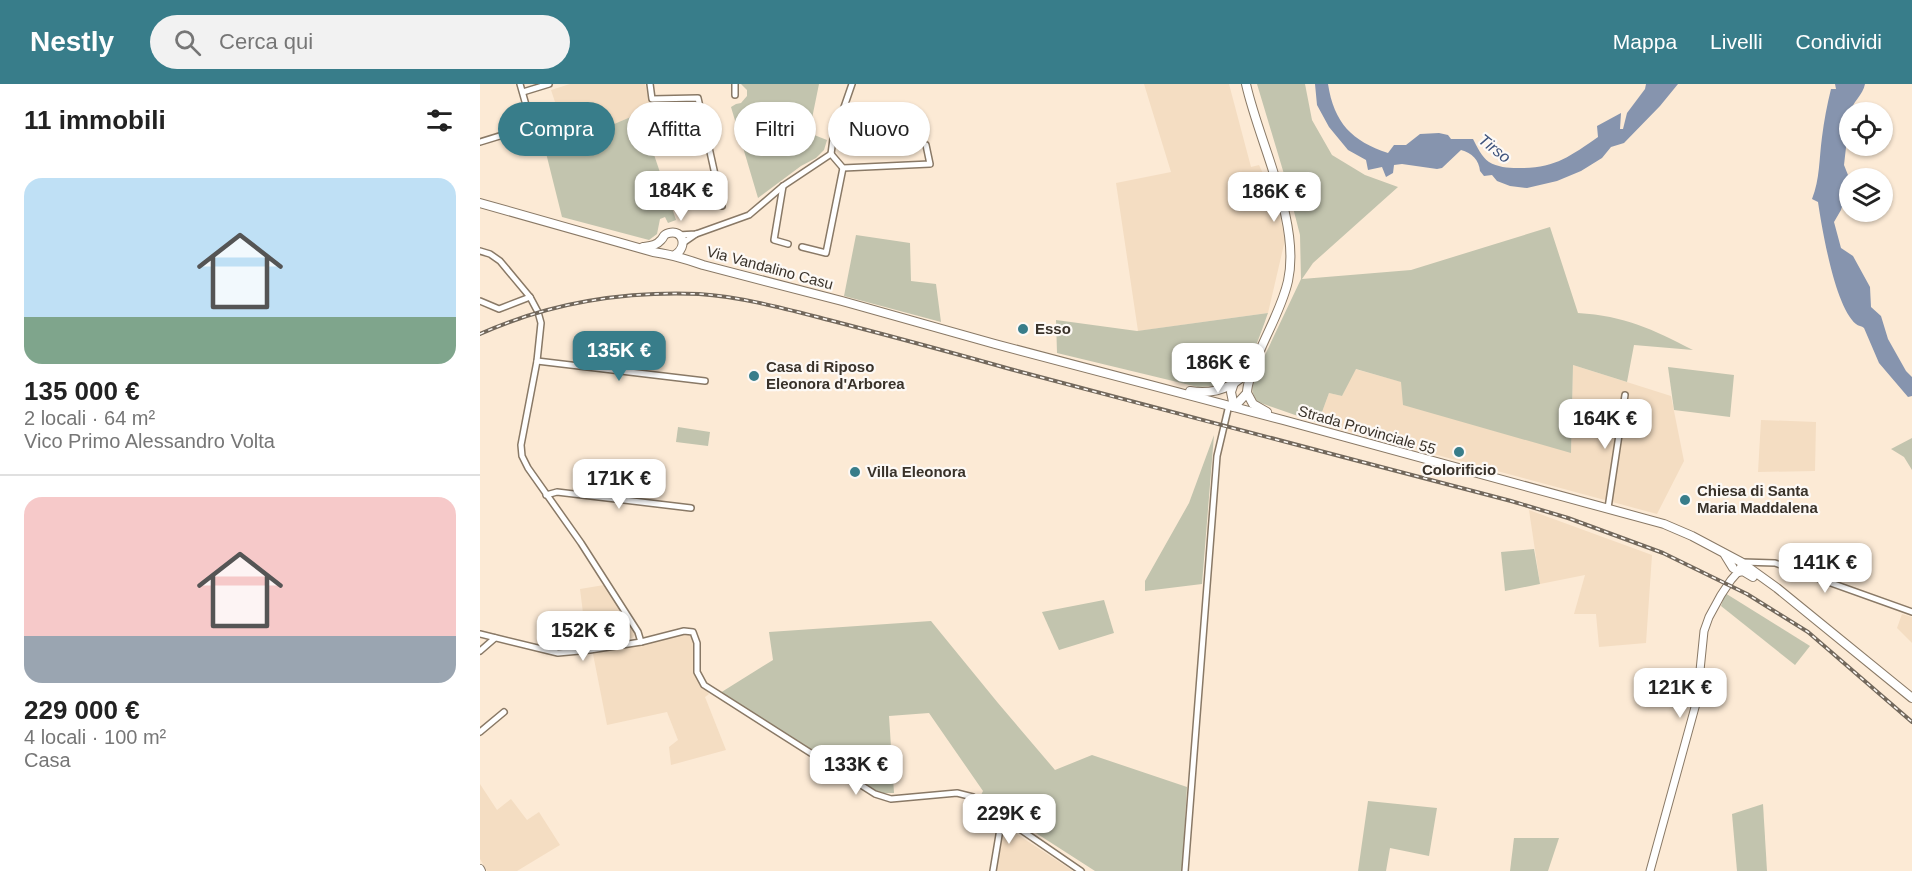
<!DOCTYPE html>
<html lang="it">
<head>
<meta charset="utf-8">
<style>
  :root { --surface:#fff; --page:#f2f2f2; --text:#222; --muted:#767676; --line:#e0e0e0; --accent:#387d8a }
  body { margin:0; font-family:Arial,sans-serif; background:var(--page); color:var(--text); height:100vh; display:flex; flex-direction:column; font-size:22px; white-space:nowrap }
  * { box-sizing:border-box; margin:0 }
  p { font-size:20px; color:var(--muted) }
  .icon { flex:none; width:33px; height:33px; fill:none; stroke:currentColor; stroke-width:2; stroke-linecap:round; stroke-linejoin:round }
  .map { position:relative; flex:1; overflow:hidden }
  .drawer { display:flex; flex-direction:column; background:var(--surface); width:480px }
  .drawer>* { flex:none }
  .guide { position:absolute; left:18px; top:18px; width:570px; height:54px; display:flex; gap:12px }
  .fabs { position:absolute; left:1359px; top:18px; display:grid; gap:12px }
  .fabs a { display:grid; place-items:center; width:54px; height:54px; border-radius:50%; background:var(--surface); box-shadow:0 2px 4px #0004; font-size:30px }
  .price { position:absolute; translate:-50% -51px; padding:0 14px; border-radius:12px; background:#fff; color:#222; font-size:20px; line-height:39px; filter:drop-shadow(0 2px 3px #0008) }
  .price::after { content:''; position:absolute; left:50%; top:36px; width:18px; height:14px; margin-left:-9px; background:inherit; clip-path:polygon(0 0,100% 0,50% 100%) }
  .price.on { background:var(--accent); color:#fff }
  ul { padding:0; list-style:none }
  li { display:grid; align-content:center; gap:12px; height:318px; padding:0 24px }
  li+li { border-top:2px solid var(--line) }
  li span { display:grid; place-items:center; height:186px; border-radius:18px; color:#555 }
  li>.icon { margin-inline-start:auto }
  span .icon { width:108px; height:108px; fill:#fffc; stroke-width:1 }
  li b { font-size:26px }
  h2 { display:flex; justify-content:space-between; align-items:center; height:72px; padding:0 24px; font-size:26px }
  .tag { padding:0 21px; border-radius:27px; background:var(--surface); box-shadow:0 2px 4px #0004; font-size:21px; line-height:54px }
  .tag.on { background:var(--accent); color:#fff }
  header { display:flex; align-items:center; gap:36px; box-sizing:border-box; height:84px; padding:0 30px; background:var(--accent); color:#fff }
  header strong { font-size:28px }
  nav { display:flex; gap:33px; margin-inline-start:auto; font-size:21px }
  .search { width:420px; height:54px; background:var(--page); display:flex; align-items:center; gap:15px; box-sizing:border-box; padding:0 21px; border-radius:33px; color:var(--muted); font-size:22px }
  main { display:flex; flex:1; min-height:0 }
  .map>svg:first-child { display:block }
  .built { fill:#f4ddc2 }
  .green { fill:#c2c4ae }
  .water { fill:#8694ae }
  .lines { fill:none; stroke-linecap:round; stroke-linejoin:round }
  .minor-casing { stroke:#897966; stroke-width:8 }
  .tertiary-casing { stroke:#897966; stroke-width:9 }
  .secondary-casing { stroke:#897966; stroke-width:10 }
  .minor { stroke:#fff; stroke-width:5 }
  .tertiary { stroke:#fff; stroke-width:7 }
  .secondary { stroke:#fff; stroke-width:8 }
  .rail-casing { stroke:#72685c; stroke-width:4 }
  .rail { stroke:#fdf9f5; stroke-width:1.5; stroke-dasharray:4.5; stroke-linecap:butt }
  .poi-dot { fill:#387d8a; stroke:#fdf9f5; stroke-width:2 }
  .labels { text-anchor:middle; stroke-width:4.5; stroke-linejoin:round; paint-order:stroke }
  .street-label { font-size:15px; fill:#39322a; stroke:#fdf9f5 }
  .poi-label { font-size:15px; font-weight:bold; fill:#39322a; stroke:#fdf9f5; text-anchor:start }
  .water-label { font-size:16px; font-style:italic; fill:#3e537c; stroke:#fdf9f5 }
</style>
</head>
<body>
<header>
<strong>Nestly</strong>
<div class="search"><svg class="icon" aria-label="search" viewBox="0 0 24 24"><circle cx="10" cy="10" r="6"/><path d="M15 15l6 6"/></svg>Cerca qui</div>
<nav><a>Mappa</a><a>Livelli</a><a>Condividi</a></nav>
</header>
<main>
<section class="drawer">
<h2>11 immobili<svg class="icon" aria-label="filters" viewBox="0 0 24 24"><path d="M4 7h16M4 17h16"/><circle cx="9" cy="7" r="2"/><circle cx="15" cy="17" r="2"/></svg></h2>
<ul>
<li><span style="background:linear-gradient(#bfe0f5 75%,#7fa58c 0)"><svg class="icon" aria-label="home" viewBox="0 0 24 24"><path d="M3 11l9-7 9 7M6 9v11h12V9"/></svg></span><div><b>135 000 €</b><p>2 locali · 64 m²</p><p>Vico Primo Alessandro Volta</p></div></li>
<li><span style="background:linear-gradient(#f6c9c9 75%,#9aa5b1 0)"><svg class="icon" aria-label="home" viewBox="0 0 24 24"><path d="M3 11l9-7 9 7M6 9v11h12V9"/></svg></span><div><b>229 000 €</b><p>4 locali · 100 m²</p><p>Casa</p></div></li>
</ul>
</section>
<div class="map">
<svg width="1432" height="787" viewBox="0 0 1432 787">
  <rect width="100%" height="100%" fill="#fcead5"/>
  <g class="built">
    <path d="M90 0H165L171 24 89 60 71 6Z"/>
    <path d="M664 0H749L771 83 779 81 797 119 805 156 788 229 658 247 636 99 691 88Z"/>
    <path d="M1093 281 1191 312 1204 377 1177 430 838 339 849 309 862 312 875 285 922 298 1091 368Z"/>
    <path d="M1281 336 1336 338 1335 387 1278 388Z"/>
    <path d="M1049 426 1172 471 1166 559 1119 563 1116 530H1094L1105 491 1060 500Z"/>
    <path d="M124 501 154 547 155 551 152 554 107 561 100 505Z"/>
    <path d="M1422 530 1432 533V559L1417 544Z"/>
    <path d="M202 550 212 551 216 558 213 581 219 597 229 610 225 613 246 666 191 681 189 663 198 656 187 628 127 641 113 570Z"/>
    <path d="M0 700 17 726 31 715 47 736 59 728 80 761 37 787H7L0 775Z"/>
    <path d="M529 745 593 787H514L519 750Z"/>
  </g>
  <g class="green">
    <path d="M261 0H339L329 49 347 56 344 66 336 74 321 82 278 114 251 23 256 20 261 19 267 12V6Z"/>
    <path d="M777 0H825L832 36 852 71 885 91 918 103 833 179 822 195 931 186 1070 143 1098 229C1145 232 1172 245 1213 266L1154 261 1147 298 1093 281 1091 369 923 321 921 298 876 285 862 312 849 309 838 339 778 318C770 308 772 303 775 292L821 195 820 151 807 100Z"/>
    <path d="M160 29 196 136 188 139 185 133 180 135 177 150 169 156 82 133 66 69Z"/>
    <path d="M376 151 430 159 431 197 456 200 461 238 364 212Z"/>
    <path d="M788 229C784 240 771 278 765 285 752 299 735 303 718 303L577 269 576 236 657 247Z"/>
    <path d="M1188 283 1254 291 1250 333 1194 326Z"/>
    <path d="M198 343 230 348 228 362 196 358Z"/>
    <path d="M734 351 722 500 665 507V497L709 419Z"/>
    <path d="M1432 354V386L1424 373 1411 365Z"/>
    <path d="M1054 465 1060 500 1025 507 1021 468Z"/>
    <path d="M1245 509 1330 562 1315 581 1241 522Z"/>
    <path d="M624 516 634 549 579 566 562 528Z"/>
    <path d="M451 537 518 619 575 686 612 671 707 703 702 787H615L500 713 503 707 449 629 409 632 414 709H398L240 609 293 576 289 548Z"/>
    <path d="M888 717 957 724 949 772 910 764 906 787H878Z"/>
    <path d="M1283 720 1287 787H1257L1252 730Z"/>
    <path d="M1034 754H1079L1068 787H1030Z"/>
  </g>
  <g class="water">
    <path d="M835 0H848C854 39 872 57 908 69L914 61H926L940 50 959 49 968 51 971 55H993C997 63 1002 73 1009 78 1017 83 1028 84 1037 84 1074 85 1089 73 1118 53L1117 42 1141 29 1140 45H1143L1147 29 1165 5 1166 0H1198L1180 22 1144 59 1131 63 1122 74 1101 87 1077 97 1047 104 1030 102 1017 97 1012 91 1004 92 1000 87C999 76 992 69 981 66L962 84 957 85 922 80 914 81 913 89 906 93 902 83 888 86 886 76 868 66 849 43 837 21Z"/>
    <path d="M1355 0H1385C1383 11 1372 19 1370 28L1364 81 1368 91 1366 109 1361 126 1354 138 1361 164 1373 172 1390 203 1391 223 1401 232 1408 255 1426 287 1432 293V312L1428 313 1399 279 1384 244C1382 242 1378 242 1376 240 1355 223 1342 145 1338 118L1332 115C1340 95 1339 75 1342 53 1344 37 1347 21 1351 5H1356Z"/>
  </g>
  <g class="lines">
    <g class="minor-casing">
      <g id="minor">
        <path d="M170 0 172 15 218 14 242 122"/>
        <path d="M255 0V11"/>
        <path d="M43 8 69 0"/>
        <path d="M0 58 52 42 40 0"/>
        <path d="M351 70 363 84 450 80 446 61"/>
        <path d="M351 70 353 55 372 0"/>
        <path d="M303 102 294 156 308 160"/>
        <path d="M198 151 216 150 269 131 303 102 351 70"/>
        <path d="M203 159 216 150"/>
        <path d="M322 163 346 169 363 84"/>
        <path d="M0 167 10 170 20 177 50 213 58 228 61 239 57 277 41 361 42 372 48 384 101 459 158 548 161 558"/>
        <path d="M0 217 19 225 50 213"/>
        <path d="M57 277 225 297"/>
        <path d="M66 411 77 408 211 424"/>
        <path d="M1128 424 1145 311"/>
        <path d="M1262 478 1295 479 1432 528"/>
        <path d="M0 550 78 569 110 566 161 558 204 547 213 548 217 559V588L224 601 395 710 411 715 477 709 493 713 601 787"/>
        <path d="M0 567 15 554"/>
        <path d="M0 648 24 628"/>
        <path d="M513 787 522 733"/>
        <path d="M705 787 737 372 749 321"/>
      </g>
    </g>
    <g class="tertiary-casing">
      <path id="tertiary" d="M1170 787 1217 616 1224 547 1229 533 1241 511 1251 496 1258 488 1261 482V478"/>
    </g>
    <g class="secondary-casing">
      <g id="secondary">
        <path d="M0 119 173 168C190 170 206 175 223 181L362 217 515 260 803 336 1184 440 1212 452 1261 478 1297 504 1432 614"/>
        <path d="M163 163C170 162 176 162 181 156 185 152 182 151 189 149 203 145 208 163 195 171"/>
        <path d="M754 299 751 308 754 323"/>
        <path d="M710 307C734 311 755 303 771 284"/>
        <path d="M767 309 773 320 787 328"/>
        <path d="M754 323 767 309C767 301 770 295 772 287 782 256 801 228 808 197 821 138 779 59 766 0"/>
        <path d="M1245 471 1253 484"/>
        <path d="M1258 488 1263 487 1273 493"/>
        <path d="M0 785 1 787"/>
      </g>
    </g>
    <use href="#minor" class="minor"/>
    <use href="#tertiary" class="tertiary"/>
    <use href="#secondary" class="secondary"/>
    <g class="rail-casing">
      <path id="rail" d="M0 250C69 219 143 207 219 210 263 213 306 225 349 236 410 252 470 268 530 285 697 330 864 373 1031 417L1088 434 1183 469 1267 510 1328 548 1432 638"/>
    </g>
    <use href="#rail" class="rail"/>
  </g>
  <g class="poi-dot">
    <circle cx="543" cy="245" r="6"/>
    <circle cx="274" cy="292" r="6"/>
    <circle cx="979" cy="368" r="6"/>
    <circle cx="375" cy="388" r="6"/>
    <circle cx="1205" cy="416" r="6"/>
  </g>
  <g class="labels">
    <g class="street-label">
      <text transform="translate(290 184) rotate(15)" y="5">Via Vandalino Casu</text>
      <text transform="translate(887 346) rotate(16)" y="5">Strada Provinciale 55</text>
    </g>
    <g class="poi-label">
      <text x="555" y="250">Esso</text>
      <text x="286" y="288">Casa di Riposo<tspan x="286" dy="17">Eleonora d'Arborea</tspan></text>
      <text x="979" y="391" text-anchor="middle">Colorificio</text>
      <text x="387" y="393">Villa Eleonora</text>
      <text x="1217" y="412">Chiesa di Santa<tspan x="1217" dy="17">Maria Maddalena</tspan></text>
    </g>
    <g class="water-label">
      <text transform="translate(1015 64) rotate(38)" y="6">Tirso</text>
    </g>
  </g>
</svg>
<div class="fabs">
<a><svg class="icon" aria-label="locate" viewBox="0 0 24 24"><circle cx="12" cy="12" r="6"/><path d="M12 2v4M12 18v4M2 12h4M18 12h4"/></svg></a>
<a><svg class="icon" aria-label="layers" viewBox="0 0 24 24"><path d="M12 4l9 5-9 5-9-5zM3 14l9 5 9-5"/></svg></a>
</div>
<b class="price" style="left:201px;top:138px">184K €</b>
<b class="price" style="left:794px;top:139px">186K €</b>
<b class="price on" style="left:139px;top:298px">135K €</b>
<b class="price" style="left:738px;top:310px">186K €</b>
<b class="price" style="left:1125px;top:366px">164K €</b>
<b class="price" style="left:139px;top:426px">171K €</b>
<b class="price" style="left:1345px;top:510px">141K €</b>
<b class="price" style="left:103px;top:578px">152K €</b>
<b class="price" style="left:1200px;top:635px">121K €</b>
<b class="price" style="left:376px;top:712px">133K €</b>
<b class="price" style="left:529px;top:761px">229K €</b>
<div class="guide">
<a class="tag on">Compra</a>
<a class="tag">Affitta</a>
<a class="tag">Filtri</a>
<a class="tag">Nuovo</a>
</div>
</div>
</main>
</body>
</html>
